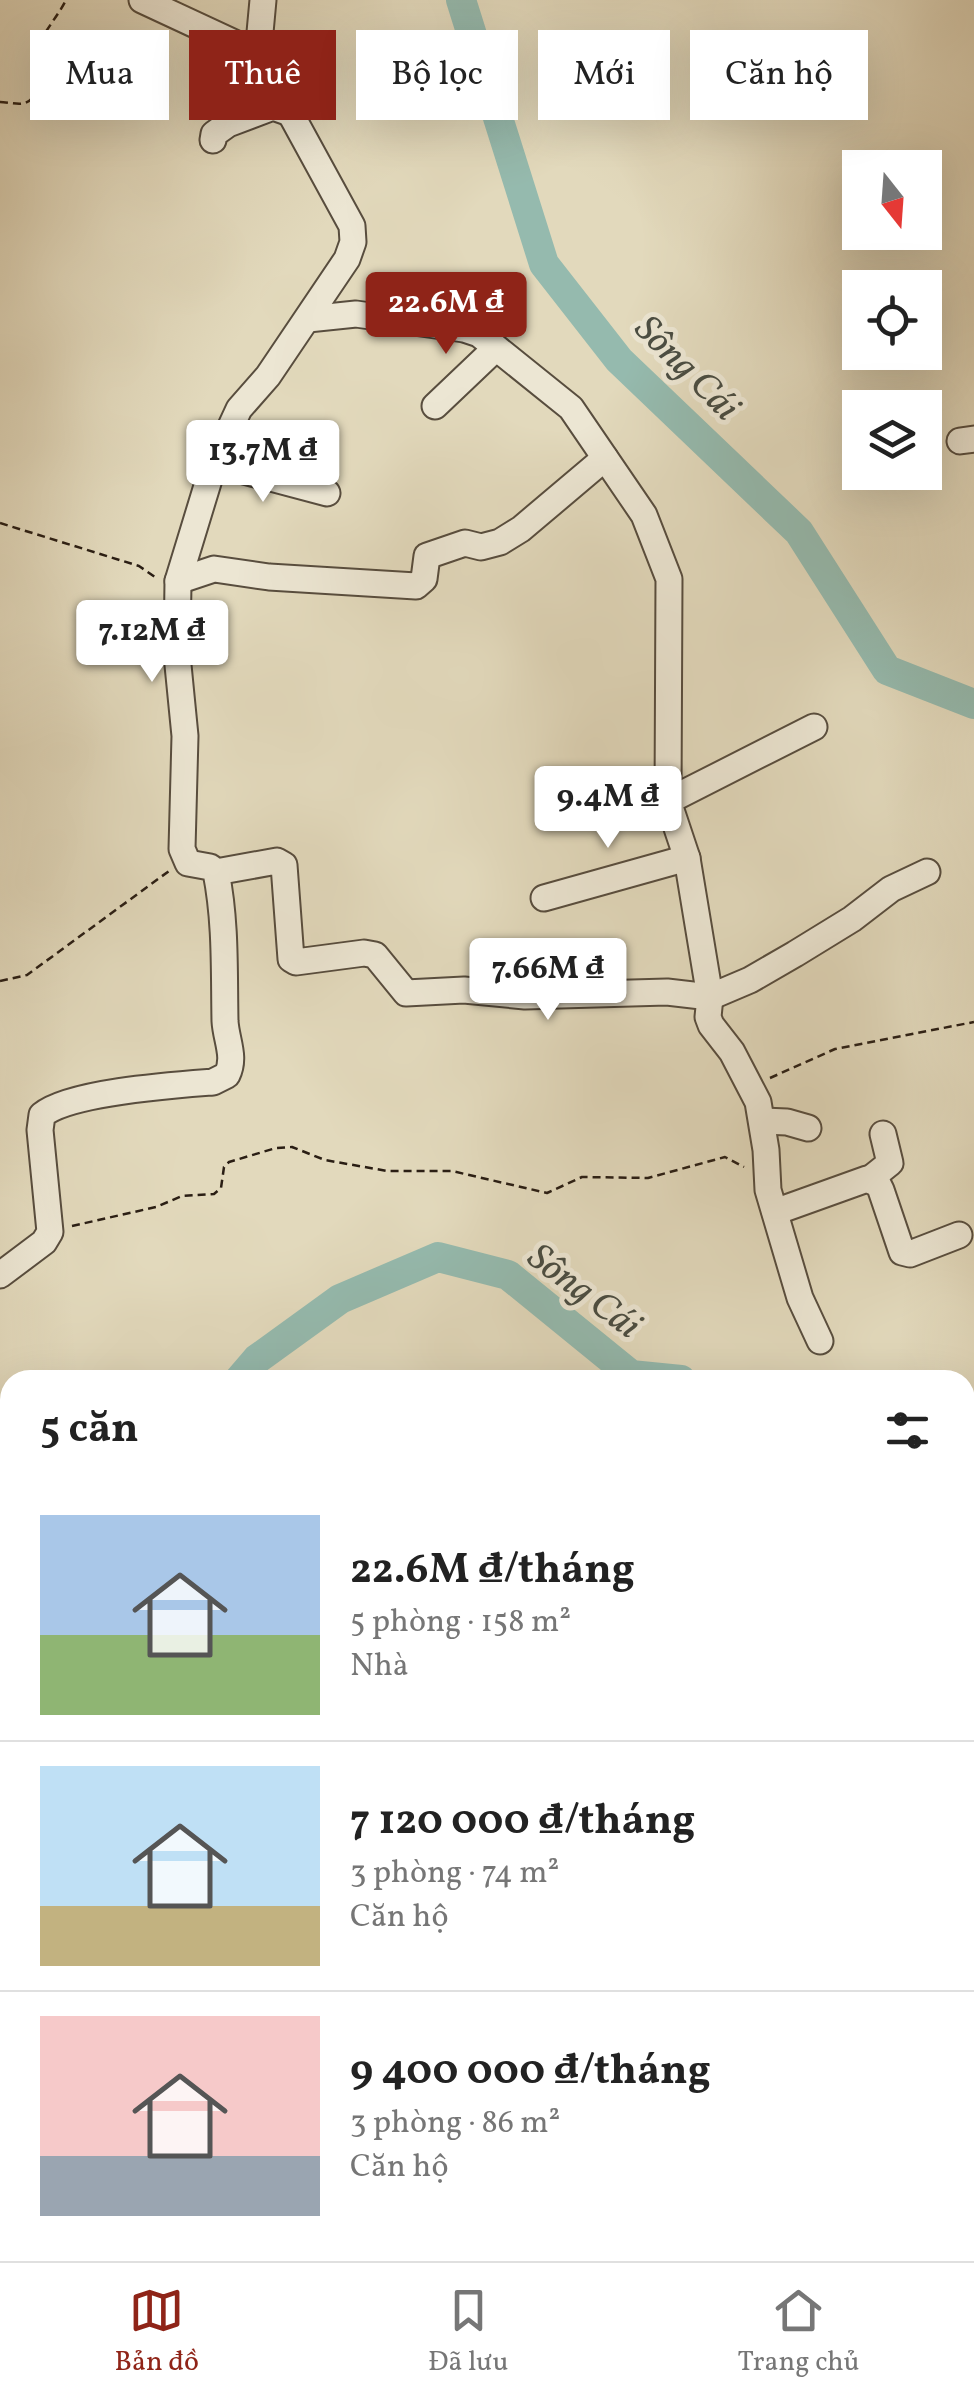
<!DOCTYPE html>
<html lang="vi">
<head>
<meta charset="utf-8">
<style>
  :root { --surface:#fff; --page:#f6f6f6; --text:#222; --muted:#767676; --line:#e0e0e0; --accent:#8f2418 }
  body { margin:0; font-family:Vollkorn,serif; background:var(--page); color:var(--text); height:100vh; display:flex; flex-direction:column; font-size:38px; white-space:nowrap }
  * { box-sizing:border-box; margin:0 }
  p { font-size:32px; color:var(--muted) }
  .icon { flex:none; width:55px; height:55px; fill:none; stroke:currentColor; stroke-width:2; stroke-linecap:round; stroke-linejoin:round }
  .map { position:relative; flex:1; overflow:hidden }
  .side { position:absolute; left:0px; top:1370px; width:975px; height:892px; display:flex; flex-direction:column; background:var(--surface); border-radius:30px 30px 0 0; box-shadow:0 10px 40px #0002 }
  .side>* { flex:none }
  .banner { position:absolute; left:30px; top:30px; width:915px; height:90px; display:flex; gap:20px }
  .needle { width:65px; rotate:163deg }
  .buttons { position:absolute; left:842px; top:150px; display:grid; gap:20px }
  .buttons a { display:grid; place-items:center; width:100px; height:100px; border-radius:0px; background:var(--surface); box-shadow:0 10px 40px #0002; font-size:50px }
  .price { position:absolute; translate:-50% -85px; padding:0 22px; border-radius:10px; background:#fff; color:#222; font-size:32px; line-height:65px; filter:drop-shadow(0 2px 5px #0008) }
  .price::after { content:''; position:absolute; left:50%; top:60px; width:30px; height:22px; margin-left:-15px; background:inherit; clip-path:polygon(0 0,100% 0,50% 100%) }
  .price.selected { background:var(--accent); color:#fff }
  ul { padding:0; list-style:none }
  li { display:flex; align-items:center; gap:30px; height:250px; padding:0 40px }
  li+li { border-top:2px solid var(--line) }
  li span { display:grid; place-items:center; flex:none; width:280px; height:200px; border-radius:0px; color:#555 }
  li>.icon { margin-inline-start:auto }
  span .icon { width:120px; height:120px; fill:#fffc; stroke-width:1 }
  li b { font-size:42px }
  h2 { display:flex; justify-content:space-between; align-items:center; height:120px; padding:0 40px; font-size:42px }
  .pill { padding:0 35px; border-radius:0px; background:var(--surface); box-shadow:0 10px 40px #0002; font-size:35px; line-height:90px }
  .pill.selected { background:var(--accent); color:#fff }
  .menu { display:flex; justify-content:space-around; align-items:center; height:140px; border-top:2px solid var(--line); background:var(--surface); font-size:28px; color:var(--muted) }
  .menu a { display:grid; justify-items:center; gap:5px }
  .menu .selected { color:var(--accent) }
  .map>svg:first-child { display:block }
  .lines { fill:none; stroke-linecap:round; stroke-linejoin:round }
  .river { stroke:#95baae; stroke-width:30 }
  .minor-casing { stroke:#584d3e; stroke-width:29 }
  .path { stroke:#2a1e14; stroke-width:2.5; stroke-dasharray:8 5; stroke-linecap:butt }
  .minor { stroke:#ece6d3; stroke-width:25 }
  .labels { text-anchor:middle; stroke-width:10; stroke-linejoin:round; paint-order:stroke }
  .water-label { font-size:38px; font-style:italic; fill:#4a4d42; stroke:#ece6d3 }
</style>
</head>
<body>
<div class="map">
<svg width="974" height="2261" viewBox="0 0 974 2261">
  <rect width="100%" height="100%" fill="#e2d9bc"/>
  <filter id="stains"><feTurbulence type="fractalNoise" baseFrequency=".002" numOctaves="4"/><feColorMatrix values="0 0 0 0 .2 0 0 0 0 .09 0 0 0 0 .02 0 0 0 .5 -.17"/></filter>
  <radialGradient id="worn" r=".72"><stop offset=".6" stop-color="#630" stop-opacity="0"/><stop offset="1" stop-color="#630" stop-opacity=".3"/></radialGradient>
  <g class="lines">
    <g class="river">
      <path d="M461 0 544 264 619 360 799 532 887 670 974 704"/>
      <path d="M239 1380 257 1359 340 1299 438 1257 508 1275 631 1375 681 1380"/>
      <path d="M965 1561 974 1560"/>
      <path d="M0 1738 10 1718"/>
      <path d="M0 2066 10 2072"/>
      <path d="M533 2252 550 2261"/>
    </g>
    <g class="minor-casing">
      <g id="minor">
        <path d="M142 0 258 54"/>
        <path d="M213 140 214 134 228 124 273 107 290 113"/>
        <path d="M308 319 356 314 464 329 479 334 571 408 644 515 669 579 668 801 687 858 710 997 708 1017 711 1025 732 1052 758 1102 766 1150 768 1190 800 1298 820 1341"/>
        <path d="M435 406 496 348"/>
        <path d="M960 441 974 439"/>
        <path d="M214 463 327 493"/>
        <path d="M178 581 214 569 269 577 416 586 424 579 427 556 465 543 481 547 500 542 521 529 605 458"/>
        <path d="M668 801 814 727"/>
        <path d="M216 872 277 861 284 865 291 959 296 962 364 953 375 955 406 993 464 990 525 996 667 992 710 997 750 980 795 954 852 919 891 889 927 872"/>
        <path d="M544 898 687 858"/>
        <path d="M763 1121 787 1122 808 1128"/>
        <path d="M870 1179 890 1163 883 1134"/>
        <path d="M775 1212 867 1179 878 1184 881 1190 902 1252 910 1254 959 1235"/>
        <path d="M0 1275 44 1242 50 1232 40 1130 42 1115C70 1092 174 1085 213 1082L227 1075C236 1057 226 1040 225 1021 224 971 226 922 216 872L210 867 188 863 182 849 185 736 177 655 178 581 214 463 239 409 268 376 347 259 353 242 352 226 258 54 263 0"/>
        <path d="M965 1719 974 1711"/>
        <path d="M965 1968 974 1964"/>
      </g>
    </g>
    <g class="path">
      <path d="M0 102C7 102 18 105 25 103 48 94 33 58 40 42 47 28 59 14 66 0"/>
      <path d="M0 523 139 566 155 577"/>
      <path d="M0 981 27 975 169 871"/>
      <path d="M770 1078 835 1049 974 1022"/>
      <path d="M72 1226 156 1207 182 1196 214 1194 221 1188 224 1167 229 1162 276 1148 292 1147 325 1160 387 1171H452L547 1193 582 1177 648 1178 725 1157 744 1167"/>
    </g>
    <use href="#minor" class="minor"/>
  </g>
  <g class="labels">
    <g class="water-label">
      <text transform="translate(688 367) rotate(45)" y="13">Sông Cái</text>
      <text transform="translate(585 1290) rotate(37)" y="13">Sông Cái</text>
    </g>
  </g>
  <rect width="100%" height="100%" filter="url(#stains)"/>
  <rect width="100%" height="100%" fill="url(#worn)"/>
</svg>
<div class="buttons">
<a><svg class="needle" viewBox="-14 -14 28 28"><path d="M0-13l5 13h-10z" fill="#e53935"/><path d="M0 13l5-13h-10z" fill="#767676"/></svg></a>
<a><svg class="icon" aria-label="locate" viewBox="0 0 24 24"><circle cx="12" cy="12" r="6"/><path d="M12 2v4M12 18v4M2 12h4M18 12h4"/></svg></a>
<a><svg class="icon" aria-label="layers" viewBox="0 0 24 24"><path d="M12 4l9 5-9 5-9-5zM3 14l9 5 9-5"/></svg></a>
</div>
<b class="price selected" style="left:446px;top:357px">22.6M ₫</b>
<b class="price" style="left:263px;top:505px">13.7M ₫</b>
<b class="price" style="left:152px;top:685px">7.12M ₫</b>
<b class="price" style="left:608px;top:851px">9.4M ₫</b>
<b class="price" style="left:548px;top:1023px">7.66M ₫</b>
<div class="banner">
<a class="pill">Mua</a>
<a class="pill selected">Thuê</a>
<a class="pill">Bộ lọc</a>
<a class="pill">Mới</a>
<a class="pill">Căn hộ</a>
</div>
<section class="side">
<h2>5 căn<svg class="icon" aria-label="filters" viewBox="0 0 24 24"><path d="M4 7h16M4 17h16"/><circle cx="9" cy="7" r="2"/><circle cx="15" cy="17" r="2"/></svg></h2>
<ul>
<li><span style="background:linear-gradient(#a9c7e8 60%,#8fb573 0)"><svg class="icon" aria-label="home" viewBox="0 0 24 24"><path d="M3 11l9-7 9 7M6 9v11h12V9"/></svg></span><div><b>22.6M ₫/tháng</b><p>5 phòng · 158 m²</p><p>Nhà</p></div></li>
<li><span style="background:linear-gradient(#bfe0f5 70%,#c2b280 0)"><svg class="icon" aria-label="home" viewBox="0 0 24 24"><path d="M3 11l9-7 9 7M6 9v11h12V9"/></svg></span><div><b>7 120 000 ₫/tháng</b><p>3 phòng · 74 m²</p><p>Căn hộ</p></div></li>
<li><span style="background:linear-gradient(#f6c9c9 70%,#9aa5b1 0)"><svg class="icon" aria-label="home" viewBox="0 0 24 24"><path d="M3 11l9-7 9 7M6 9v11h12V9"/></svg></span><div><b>9 400 000 ₫/tháng</b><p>3 phòng · 86 m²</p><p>Căn hộ</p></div></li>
</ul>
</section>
</div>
<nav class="menu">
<a class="selected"><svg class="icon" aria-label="map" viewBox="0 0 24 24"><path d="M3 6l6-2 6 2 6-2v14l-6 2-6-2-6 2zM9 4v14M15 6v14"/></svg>Bản đồ</a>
<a><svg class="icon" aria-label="saved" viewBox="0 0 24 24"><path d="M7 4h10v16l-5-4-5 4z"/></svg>Đã lưu</a>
<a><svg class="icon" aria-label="home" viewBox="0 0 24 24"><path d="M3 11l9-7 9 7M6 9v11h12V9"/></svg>Trang chủ</a>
</nav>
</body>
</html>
